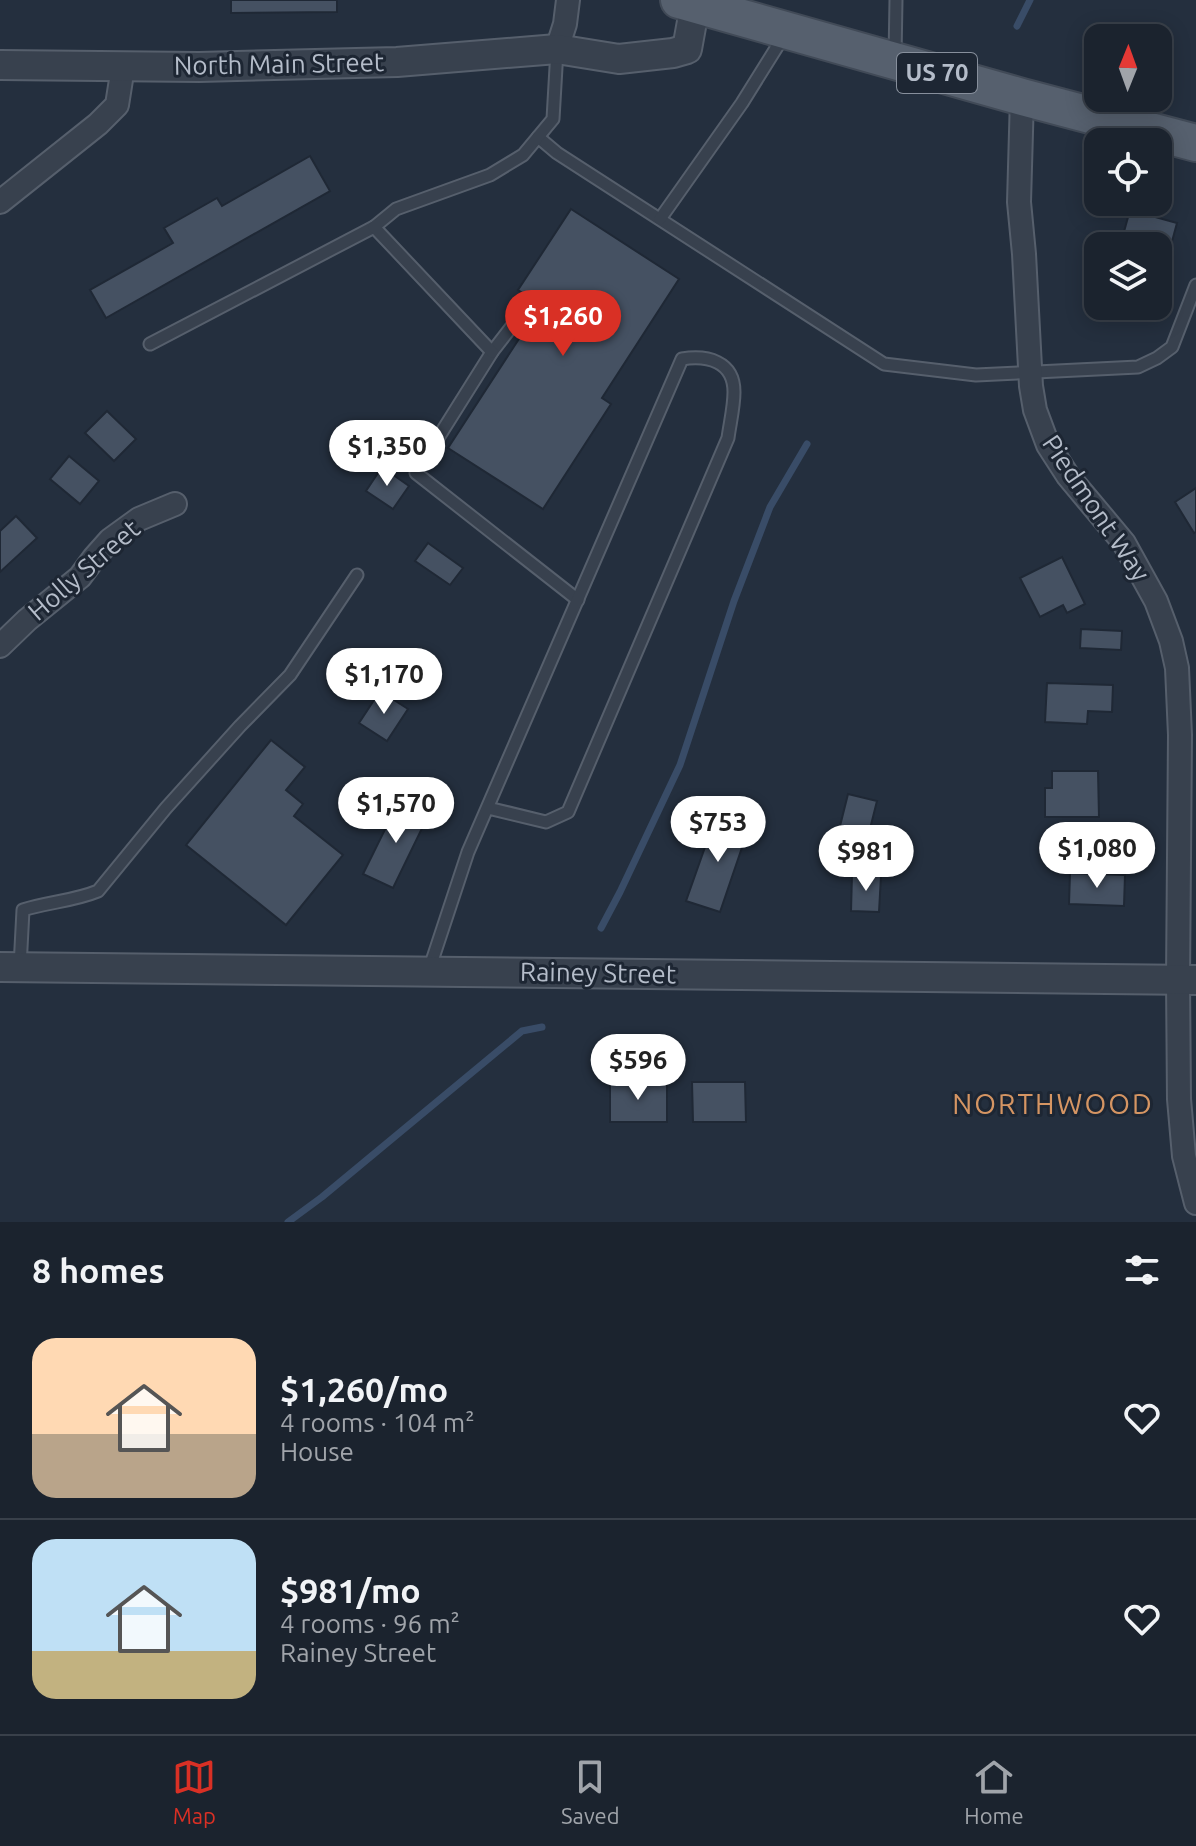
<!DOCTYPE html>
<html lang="en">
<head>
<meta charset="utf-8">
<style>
  :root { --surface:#1b232e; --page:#282f3a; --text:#f1f3f6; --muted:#a0a4aa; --line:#39404a; --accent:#d93025 }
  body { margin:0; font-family:Ubuntu,sans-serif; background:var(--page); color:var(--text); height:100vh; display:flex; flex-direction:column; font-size:30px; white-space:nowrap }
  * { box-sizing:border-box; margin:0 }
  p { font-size:26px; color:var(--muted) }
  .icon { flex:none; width:44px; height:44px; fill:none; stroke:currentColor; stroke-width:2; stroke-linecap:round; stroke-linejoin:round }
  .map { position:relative; height:1222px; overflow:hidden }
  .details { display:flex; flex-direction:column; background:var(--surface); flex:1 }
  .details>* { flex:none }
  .needle { width:52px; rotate:1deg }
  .fabs { position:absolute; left:1084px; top:24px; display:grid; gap:16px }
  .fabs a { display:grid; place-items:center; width:88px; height:88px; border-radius:16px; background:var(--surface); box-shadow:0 4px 20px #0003,0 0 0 2px var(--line); font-size:40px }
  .price { position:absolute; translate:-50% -68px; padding:0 18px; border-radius:28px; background:#fff; color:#222; font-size:26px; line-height:52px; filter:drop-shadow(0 2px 4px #0008) }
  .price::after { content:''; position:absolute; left:50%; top:48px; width:24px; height:18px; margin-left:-12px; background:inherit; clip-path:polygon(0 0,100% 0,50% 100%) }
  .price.on { background:var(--accent); color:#fff }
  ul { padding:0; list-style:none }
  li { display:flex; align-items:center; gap:24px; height:200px; padding:0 32px }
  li+li { border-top:2px solid var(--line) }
  li span { display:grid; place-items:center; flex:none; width:224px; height:160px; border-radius:24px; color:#555 }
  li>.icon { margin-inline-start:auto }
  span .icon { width:96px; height:96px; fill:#fffc; stroke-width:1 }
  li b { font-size:34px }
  h2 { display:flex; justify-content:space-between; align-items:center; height:96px; padding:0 32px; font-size:34px }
  .tabs { display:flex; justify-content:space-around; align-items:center; height:112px; border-top:2px solid var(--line); background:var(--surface); font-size:22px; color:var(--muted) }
  .tabs a { display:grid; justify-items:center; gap:4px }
  .tabs .on { color:var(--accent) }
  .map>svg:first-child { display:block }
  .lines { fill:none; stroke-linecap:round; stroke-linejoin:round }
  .stream { stroke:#394c67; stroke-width:7 }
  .building { fill:#455162; stroke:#1f2835; stroke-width:2 }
  .service-casing { stroke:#565f6c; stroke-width:15 }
  .minor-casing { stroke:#565f6c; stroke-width:26 }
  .tertiary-casing { stroke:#565f6c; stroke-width:32 }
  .primary-casing { stroke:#414a57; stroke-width:40 }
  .service { stroke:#38414e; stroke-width:11 }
  .minor { stroke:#38414e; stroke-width:22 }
  .tertiary { stroke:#38414e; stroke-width:28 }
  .primary { stroke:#56606e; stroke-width:36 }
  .labels { text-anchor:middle; stroke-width:6; stroke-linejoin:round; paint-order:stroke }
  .shield { fill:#1d2633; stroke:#878f9c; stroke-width:2 }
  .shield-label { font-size:24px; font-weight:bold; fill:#b4bcc9 }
  .street-label { font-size:26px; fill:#b4bcc9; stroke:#1d2633 }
  .neighbourhood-label { font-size:28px; letter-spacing:2px; fill:#d59563; stroke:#1d2633 }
</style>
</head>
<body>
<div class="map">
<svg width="1196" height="1222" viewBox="0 0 1196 1222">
  <rect width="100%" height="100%" fill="#242f3e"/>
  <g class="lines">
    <g class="stream">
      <path d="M1017 26 1030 0"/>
      <path d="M601 928 620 892 680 765 734 601 770 507 807 444"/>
      <path d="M288 1222 322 1197 522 1031 542 1027"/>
    </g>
  </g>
  <g class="building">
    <path d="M231 0H337V12L231 13Z"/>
    <path d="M310 156 330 191 106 318 90 290 173 243 164 228 217 198 222 206Z"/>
    <path d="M571 209 679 279 602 398 611 404 543 509 448 448 541 305 518 290Z"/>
    <path d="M1130 210 1177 223 1159 290 1158 246H1120Z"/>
    <path d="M107 411 136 439 114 461 85 433Z"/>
    <path d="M69 456 99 481 80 504 50 479Z"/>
    <path d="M382 467 409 486 393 509 366 491Z"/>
    <path d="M1196 488V532L1194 533 1175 502Z"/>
    <path d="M16 516 37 538 0 572V531Z"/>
    <path d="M428 543 463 568 450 585 415 561Z"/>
    <path d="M1062 557 1085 604 1067 613 1063 605 1040 617 1020 578Z"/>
    <path d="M1081 629 1122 631 1121 650 1080 648Z"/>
    <path d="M1047 683 1113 685 1112 712 1088 711 1087 724 1045 722Z"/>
    <path d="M380 691 408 709 387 741 359 723Z"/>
    <path d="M271 740 305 767 286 790 303 804 294 816 343 855 286 925 186 845Z"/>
    <path d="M1052 771H1098L1099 817H1045V788H1052Z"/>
    <path d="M848 794 877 801 867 841 838 834Z"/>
    <path d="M399 801 428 816 393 888 363 874Z"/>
    <path d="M716 816 749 827 720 912 686 901Z"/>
    <path d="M1070 873 1125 875 1124 906 1069 904Z"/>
    <path d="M852 874 881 876 879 912 851 911Z"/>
    <rect x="610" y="1081" width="57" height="41"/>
    <path d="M692 1082H745L746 1122H693Z"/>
  </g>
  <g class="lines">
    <g class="service-casing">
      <g id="service">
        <path d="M895 57 896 0"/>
        <path d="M538 137 557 153 884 364 976 375 1138 367 1157 358 1172 347 1196 285"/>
        <path d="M660 219 742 103 785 34"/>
        <path d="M523 312 492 352 416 473 578 600"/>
        <path d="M150 344 374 227"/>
        <path d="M492 352 374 227 396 209 490 175 523 155 553 119 557 50"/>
        <path d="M20 967 23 910C48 902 74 901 98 891L166 808 240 726 290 675 357 575"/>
        <path d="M429 970 468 852 682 359C707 355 734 361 734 392 734 407 730 423 728 438L568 812 546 822 488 808"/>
      </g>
    </g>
    <g class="minor-casing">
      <g id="minor">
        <path d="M557 49 565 24 568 0"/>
        <path d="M1022 97 1019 202 1024 254 1031 386 1035 410 1048 445 1068 476 1124 543 1156 601 1171 641 1177 668 1180 735 1178 980 1179 1099 1184 1156 1196 1203"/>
        <path d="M0 202 98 124 117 105 123 67"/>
        <path d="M0 646 27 620 80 577 94 558 110 540 139 519 175 504"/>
      </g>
    </g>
    <g class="tertiary-casing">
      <g id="tertiary">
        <path d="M0 65 199 67 397 62 557 49 619 59 673 53 687 49 695 5"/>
        <path d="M0 967 1196 980"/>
      </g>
    </g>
    <g class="primary-casing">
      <path id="primary" d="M679 0 1022 97 1196 143"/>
    </g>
    <use href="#service" class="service"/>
    <use href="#minor" class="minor"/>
    <use href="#tertiary" class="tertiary"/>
    <use href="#primary" class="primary"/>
  </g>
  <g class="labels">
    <rect class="shield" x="897" y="53" width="80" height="40" rx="6"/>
    <g class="shield-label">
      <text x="937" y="81">US 70</text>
    </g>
    <g class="street-label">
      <text transform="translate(279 64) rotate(-1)" y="9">North Main Street</text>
      <text transform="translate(1096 508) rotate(56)" y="9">Piedmont Way</text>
      <text transform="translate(84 570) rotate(-41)" y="9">Holly Street</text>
      <text transform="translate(598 973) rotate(1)" y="9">Rainey Street</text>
    </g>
    <g class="neighbourhood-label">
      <text x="1053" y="1114">NORTHWOOD</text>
    </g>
  </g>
</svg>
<div class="fabs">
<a><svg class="needle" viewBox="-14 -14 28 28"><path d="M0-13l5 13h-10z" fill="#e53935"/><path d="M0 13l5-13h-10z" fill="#a0a4aa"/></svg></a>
<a><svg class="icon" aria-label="locate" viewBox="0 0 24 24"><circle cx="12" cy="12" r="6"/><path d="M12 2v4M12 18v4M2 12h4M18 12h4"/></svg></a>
<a><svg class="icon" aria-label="layers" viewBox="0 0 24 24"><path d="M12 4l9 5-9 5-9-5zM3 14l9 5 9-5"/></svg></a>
</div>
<b class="price on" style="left:563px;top:358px">$1,260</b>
<b class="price" style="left:387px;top:488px">$1,350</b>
<b class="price" style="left:384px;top:716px">$1,170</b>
<b class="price" style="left:396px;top:845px">$1,570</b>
<b class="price" style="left:718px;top:864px">$753</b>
<b class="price" style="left:1097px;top:890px">$1,080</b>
<b class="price" style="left:866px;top:893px">$981</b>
<b class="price" style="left:638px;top:1102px">$596</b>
</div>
<section class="details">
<h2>8 homes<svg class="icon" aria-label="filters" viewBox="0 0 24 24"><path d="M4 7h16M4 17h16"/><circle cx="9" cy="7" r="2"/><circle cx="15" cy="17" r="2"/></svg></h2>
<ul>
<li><span style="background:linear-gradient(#ffd9b3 60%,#b9a48a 0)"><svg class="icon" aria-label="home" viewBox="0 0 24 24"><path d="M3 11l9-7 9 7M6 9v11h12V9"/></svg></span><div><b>$1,260/mo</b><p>4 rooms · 104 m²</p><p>House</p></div><svg class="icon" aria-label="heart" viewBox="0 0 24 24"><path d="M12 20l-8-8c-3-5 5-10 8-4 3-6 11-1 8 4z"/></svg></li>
<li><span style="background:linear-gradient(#bfe0f5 70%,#c2b280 0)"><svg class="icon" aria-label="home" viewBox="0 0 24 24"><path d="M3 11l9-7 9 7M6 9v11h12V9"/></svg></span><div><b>$981/mo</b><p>4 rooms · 96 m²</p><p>Rainey Street</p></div><svg class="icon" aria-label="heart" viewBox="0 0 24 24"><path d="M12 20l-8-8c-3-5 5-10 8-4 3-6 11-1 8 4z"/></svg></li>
</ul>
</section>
<nav class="tabs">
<a class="on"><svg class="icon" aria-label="map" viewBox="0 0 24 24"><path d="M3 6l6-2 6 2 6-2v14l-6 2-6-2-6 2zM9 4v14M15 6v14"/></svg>Map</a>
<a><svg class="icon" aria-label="saved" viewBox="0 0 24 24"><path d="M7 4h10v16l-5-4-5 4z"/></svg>Saved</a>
<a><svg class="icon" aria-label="home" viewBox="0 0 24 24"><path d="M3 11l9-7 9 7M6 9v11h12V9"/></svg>Home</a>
</nav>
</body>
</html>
